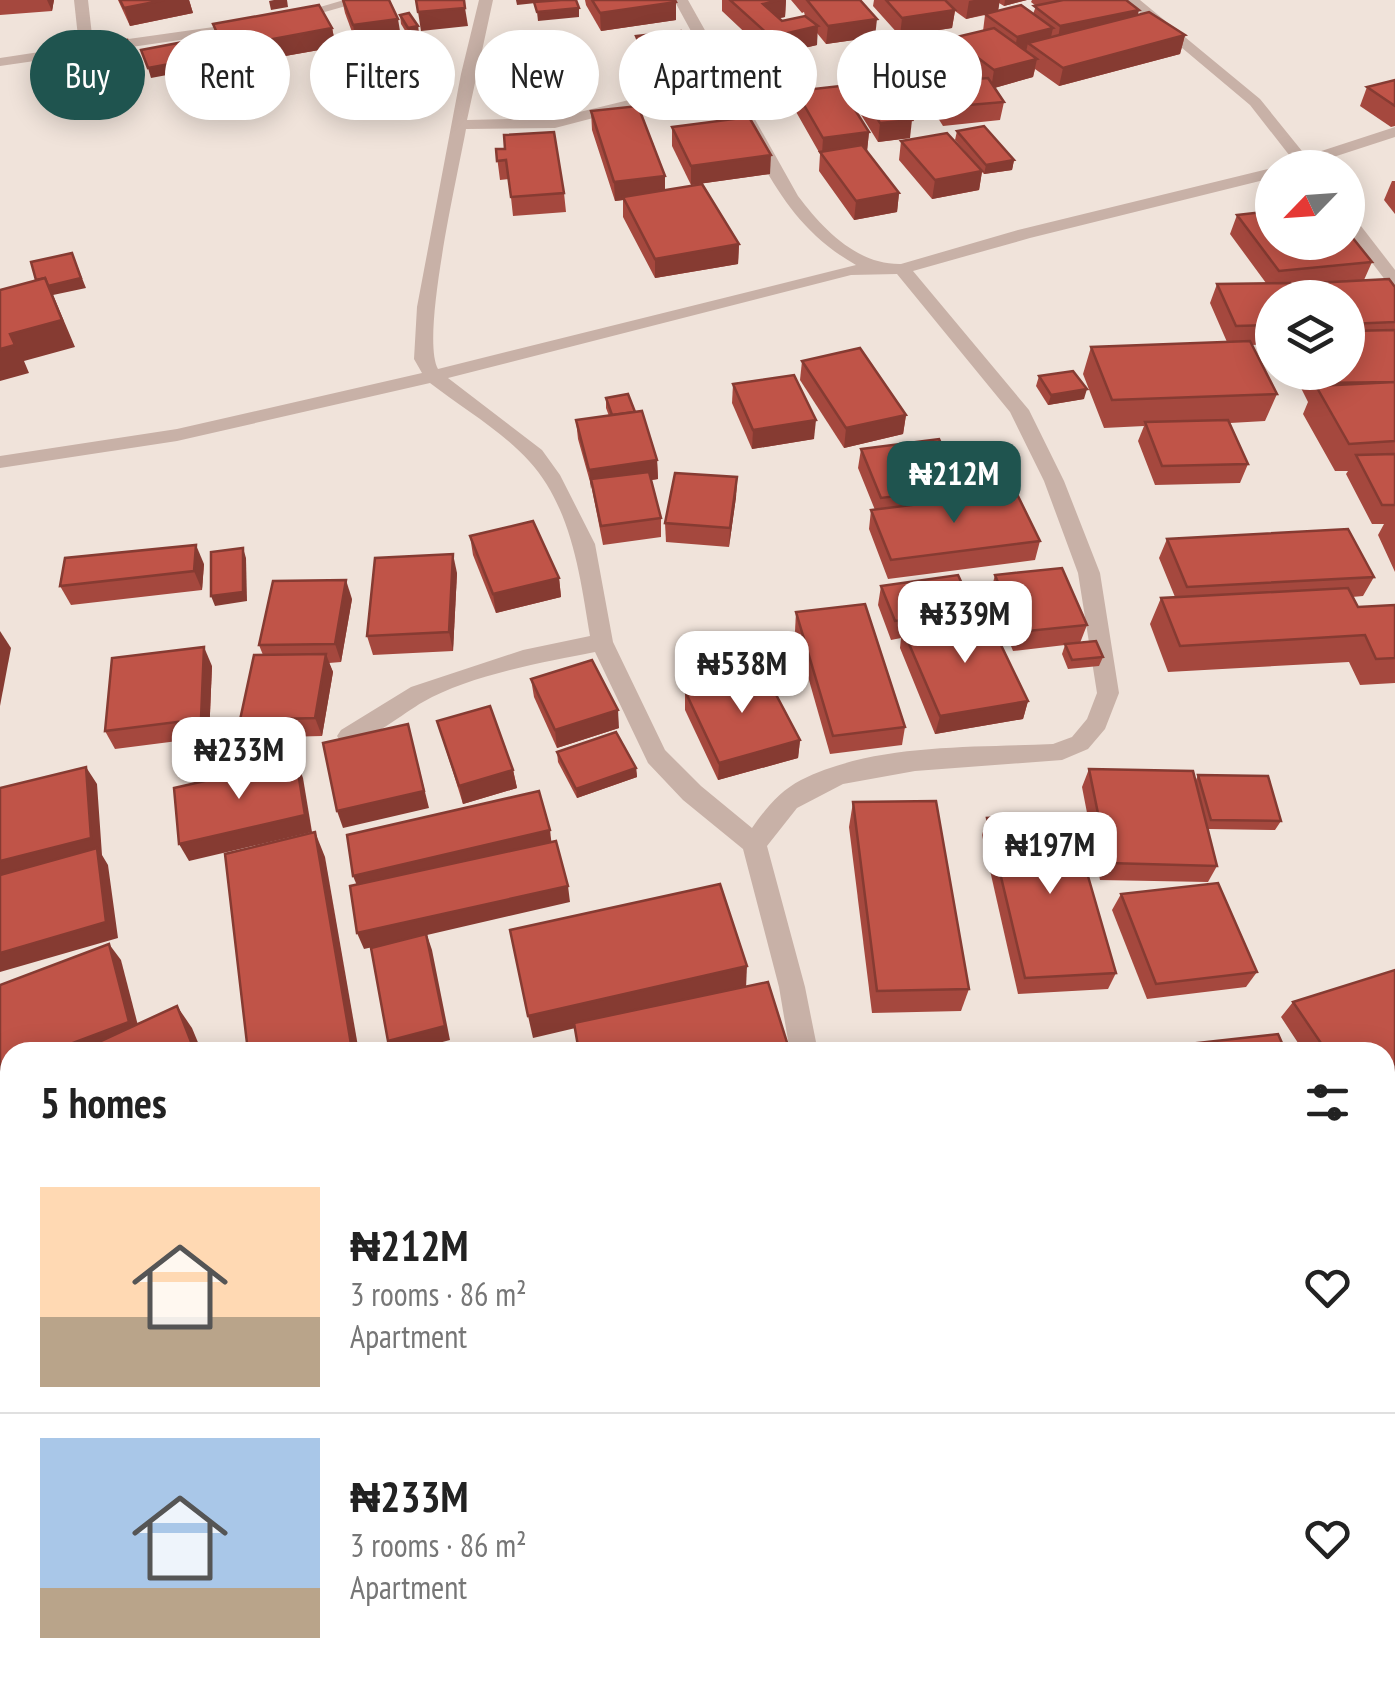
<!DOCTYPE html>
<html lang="en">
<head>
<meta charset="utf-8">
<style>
  :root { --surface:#fff; --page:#f6f6f6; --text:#222; --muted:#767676; --line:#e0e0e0; --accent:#1f544f }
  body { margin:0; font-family:"PT Sans Narrow",sans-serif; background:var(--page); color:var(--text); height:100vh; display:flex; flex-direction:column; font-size:38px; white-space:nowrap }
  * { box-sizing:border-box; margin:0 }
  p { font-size:32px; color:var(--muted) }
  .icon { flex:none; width:55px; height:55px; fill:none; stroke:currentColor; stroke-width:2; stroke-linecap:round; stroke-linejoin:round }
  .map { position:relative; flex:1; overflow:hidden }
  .drawer { position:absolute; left:0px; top:1042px; width:1395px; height:642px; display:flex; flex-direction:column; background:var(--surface); border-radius:30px 30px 0 0; box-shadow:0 5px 25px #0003 }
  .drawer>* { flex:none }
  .banner { position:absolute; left:30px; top:30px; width:1335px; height:90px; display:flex; gap:20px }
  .needle { width:65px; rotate:245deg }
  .fabs { position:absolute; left:1255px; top:150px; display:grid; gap:20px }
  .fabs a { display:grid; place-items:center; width:110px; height:110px; border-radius:50%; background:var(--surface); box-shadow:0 5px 25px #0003; font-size:50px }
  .price { position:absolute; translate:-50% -85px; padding:0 22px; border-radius:20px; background:#fff; color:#222; font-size:32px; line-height:65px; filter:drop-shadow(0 2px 5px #0008) }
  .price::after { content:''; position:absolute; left:50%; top:60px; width:30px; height:22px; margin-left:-15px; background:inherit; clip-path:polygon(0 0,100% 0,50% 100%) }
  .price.selected { background:var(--accent); color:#fff }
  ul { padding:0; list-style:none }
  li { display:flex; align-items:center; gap:30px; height:250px; padding:0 40px }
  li+li { border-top:2px solid var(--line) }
  li span { display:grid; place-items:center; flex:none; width:280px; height:200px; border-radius:0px; color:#555 }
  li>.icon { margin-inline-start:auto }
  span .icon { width:120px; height:120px; fill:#fffc; stroke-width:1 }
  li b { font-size:42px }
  h2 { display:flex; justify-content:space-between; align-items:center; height:120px; padding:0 40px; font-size:42px }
  .chip { padding:0 35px; border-radius:45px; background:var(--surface); box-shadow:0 5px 25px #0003; font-size:35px; line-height:90px }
  .chip.selected { background:var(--accent); color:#fff }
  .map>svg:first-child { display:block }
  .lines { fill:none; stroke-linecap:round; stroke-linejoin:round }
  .street { fill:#c8b1a7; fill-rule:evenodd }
  .wall { fill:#a5483e; fill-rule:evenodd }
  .shaded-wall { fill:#863b32 }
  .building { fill:#c05448; stroke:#863b32; stroke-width:2.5 }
</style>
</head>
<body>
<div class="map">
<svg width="1395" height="1683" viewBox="0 0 1395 1683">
  <rect width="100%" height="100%" fill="#f0e3da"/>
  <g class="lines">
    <g class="street">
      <path d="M74 0H88L93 44 249 22 256 26 249 30 0 66V58L79 46Z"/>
      <path d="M344 0H367L293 21 286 17Z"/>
      <path d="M479 0H493L467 120 555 118 674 89 721 86 674 0H688L798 196C823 229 857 265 901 264L1018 230 1272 168V178L1030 238 913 271 1029 410 1064 481 1100 573 1119 693 1105 729 1088 749 1062 760 915 771 843 784 797 808 767 846 805 987 818 1052H790L779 987 743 849 683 800 648 763 595 652C543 662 468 676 423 702 403 713 361 749 341 742L337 736 341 730 411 687 523 650 590 636C580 576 572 508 529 461 502 431 461 407 430 383L177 441 0 468V456L177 429 422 373 414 359 417 307 461 74ZM726 95C763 163 785 225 856 265L438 369C420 337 458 174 466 129L555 128 674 97ZM897 274 1010 412 1044 481 1078 573 1097 693 1087 719 1072 737 1053 744C972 748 875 743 801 780 780 791 766 808 752 828L701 786 665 750 613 642 595 544 560 475 542 450 448 378 851 275Z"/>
      <path d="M1125 0H1140L1260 99 1306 156 1395 127V137L1312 164 1315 168H1283L1284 163 1293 160 1250 105Z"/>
      <path d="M1348 216 1354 217 1395 270V286L1389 285 1348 231Z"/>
      <path d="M871 1675H907L908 1683H872Z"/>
    </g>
  </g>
  <g class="wall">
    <path d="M0 0H54L52 11 0 15Z"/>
    <path d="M118 0H189L193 13 130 26Z"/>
    <path d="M342 0H389L401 37 356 43 345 13Z"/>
    <path d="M585 0H675L676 20 601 31 586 5Z"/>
    <path d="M722 0H786L785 17 779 18 782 21 805 16 804 12 802 13 791 0H861L875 37 826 44 817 33V45L770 56 722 11Z"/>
    <path d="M874 0H1027L1004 6 999 3 998 11 1033 14 1036 6 1031 2 1032 0H1126L1138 15 1185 35 1180 54 1059 86 1035 69 1033 77 994 88 1004 102 1000 120 943 126 928 102 929 98H926L920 91 919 100 901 102 910 138 878 142 840 81 841 62 881 73 902 69 904 52H950L952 38 983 31 985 15 966 19 955 11 952 28 900 36 873 6ZM968 72 978 79 969 80Z"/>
    <path d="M400 15 418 26 419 35 409 37 401 24Z"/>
    <path d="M213 24 332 28 336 47 229 66 218 42Z"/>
    <path d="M636 36 694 61V80L649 85 637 54Z"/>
    <path d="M500 73 565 94 567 112 504 117Z"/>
    <path d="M1395 80V126L1391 127 1360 106 1367 87Z"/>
    <path d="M796 91 869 132 867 151 899 193 897 212 854 220 819 171 820 154 795 110Z"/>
    <path d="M591 111 665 176V190L739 244 738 264 655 278 623 217V200L615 201 592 130Z"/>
    <path d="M672 127 770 174 691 185 672 146Z"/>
    <path d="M957 131 1014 160 1012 170 984 174 982 172 979 190 932 199 899 160 901 141 968 155 955 140Z"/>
    <path d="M496 149 564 193 566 212 513 216 509 179 500 180Z"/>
    <path d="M1392 181H1395V214L1384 200Z"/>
    <path d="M1237 215 1372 262 1364 280 1395 287V572L1378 535 1384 524H1372L1346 474 1348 471H1335L1303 414 1308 402 1293 372H1348V298H1272V344L1252 345 1277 394 1265 421 1230 423 1248 464 1240 483 1155 485 1138 441 1144 426 1104 428 1083 374 1091 347 1227 342 1210 303 1217 284 1266 283 1230 234Z"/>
    <path d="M802 361 906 415 903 434 844 448 800 380Z"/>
    <path d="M1039 376 1084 399 1048 405 1036 386Z"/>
    <path d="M733 384 814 439 752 449 732 403Z"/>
    <path d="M606 398 657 460 658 479 651 480 661 518V537L603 545 592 489 578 439 576 420 609 416 606 408Z"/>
    <path d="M861 449 961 488 959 499 1040 541 1035 560 888 579 869 529 871 510H875L858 468Z"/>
    <path d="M737 477 736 497 729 547 666 542 665 523Z"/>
    <path d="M470 536 559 578 561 597 496 613 473 555Z"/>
    <path d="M1167 539 1374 577 1363 596 1352 597 1358 607 1395 605V683L1360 685 1349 662 1168 672 1150 624 1161 598 1175 597 1159 558Z"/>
    <path d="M204 564 202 590 71 605 60 586Z"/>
    <path d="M457 573 453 651 373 655 367 636Z"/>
    <path d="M995 575 1087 625 1080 643 1103 657 1099 666 1068 669 1062 654 1065 645 1013 651 990 594Z"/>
    <path d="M881 586 974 610 972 619 1028 701 1023 719 935 734 900 648 901 638 891 640 878 605Z"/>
    <path d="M352 599 341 662 329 663 333 672 322 736 248 738 240 720 263 655 259 645Z"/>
    <path d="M796 612 905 727 902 745 830 754 795 631Z"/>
    <path d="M212 666 209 737 115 749 105 731Z"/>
    <path d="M531 679 619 728 557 748 534 697Z"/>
    <path d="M685 691 800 740 798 758 718 780 685 710Z"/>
    <path d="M437 721 513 770 517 788 463 804Z"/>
    <path d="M557 752 636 768 637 777 577 798 558 762Z"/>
    <path d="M1089 769 1196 780 1198 775 1281 821 1275 830 1208 829 1217 866 1208 882 1100 880 1082 787Z"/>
    <path d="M853 802 969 989 961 1011 872 1013 849 827Z"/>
    <path d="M987 818 1116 973 1108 989 1018 994 982 835Z"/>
    <path d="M1121 894 1257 972 1246 987 1147 999 1112 910Z"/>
    <path d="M1395 970V1100L1385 1104V1052H1304L1281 1017 1293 1002Z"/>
    <path d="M1197 1043 1286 1052H1190Z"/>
    <path d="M1395 1216V1323L1385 1306V1219Z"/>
    <path d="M1385 1378 1395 1400V1447L1385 1449Z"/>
  </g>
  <g class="shaded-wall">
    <path d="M47 0H54L52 11Z"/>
    <path d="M164 0H189L193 13 130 26 124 8Z"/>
    <path d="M274 0H287L288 7 271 10 269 1Z"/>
    <path d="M516 0H564L517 5Z"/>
    <path d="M780 0H786L785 17 762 22 763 4Z"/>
    <path d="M974 0H1000L998 11 966 19 969 1Z"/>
    <path d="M1005 0H1027L1004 6Z"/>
    <path d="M676 2V20L601 31 600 13Z"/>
    <path d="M465 8 468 26 421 31 418 12Z"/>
    <path d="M579 8V17L538 21 537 12Z"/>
    <path d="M955 10 952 28 900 36 902 18Z"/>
    <path d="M1139 10 1135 28 1057 45 1060 26Z"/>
    <path d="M398 19 401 37 356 43 353 25Z"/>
    <path d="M877 19 875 37 826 44 828 26Z"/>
    <path d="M418 26 419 35 409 37 408 28Z"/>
    <path d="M818 26 817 45 770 56 771 37Z"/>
    <path d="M332 28 336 47 229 66 224 48Z"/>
    <path d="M1053 28 1049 46 1028 43 1026 52 1014 55 1017 37Z"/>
    <path d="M1185 35 1180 54 1059 86 1063 68Z"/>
    <path d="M127 40 133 58 134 85 64 94 57 76Z"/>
    <path d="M202 58 204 68 151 78 148 68Z"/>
    <path d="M1037 59 1033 77 991 89 994 70Z"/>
    <path d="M694 61V80L649 85V66Z"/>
    <path d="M970 73 967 91 931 83 929 98H926L929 80Z"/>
    <path d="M920 91 919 100 895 103 896 93Z"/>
    <path d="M912 120 910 138 878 142 880 123Z"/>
    <path d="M869 132 867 151 822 154 823 138Z"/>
    <path d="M771 155 770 174 691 185V166Z"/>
    <path d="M1014 160 1012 170 984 174 986 165Z"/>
    <path d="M982 171 979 190 932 199 935 180Z"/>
    <path d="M665 176V195L615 201 614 182Z"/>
    <path d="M899 193 897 212 854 220 856 201Z"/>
    <path d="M739 244 738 264 655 278V259Z"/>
    <path d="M72 253 86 288 53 295 75 347 24 361 29 373 0 381V349Z"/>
    <path d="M1087 389 1084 399 1048 405 1051 395Z"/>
    <path d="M906 415 903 434 844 448 846 428Z"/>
    <path d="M816 420 814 439 752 449 753 430Z"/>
    <path d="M657 460 658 479 593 489 591 479V489L589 470Z"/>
    <path d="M737 477 736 497 729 547 730 528Z"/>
    <path d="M196 545 204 564 202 590 194 571Z"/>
    <path d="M243 548 246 558 247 601 215 606 211 596Z"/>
    <path d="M453 554 457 573 453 651 449 632Z"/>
    <path d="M559 578 561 597 496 613 493 594Z"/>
    <path d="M346 580 352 599 341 662 335 644Z"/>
    <path d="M0 631 11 648 0 706Z"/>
    <path d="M204 647 212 666 209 737 201 719Z"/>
    <path d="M326 654 333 672 322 736 315 718Z"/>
    <path d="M1028 701 1023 719 935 734 940 716Z"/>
    <path d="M618 710 619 728 557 748 555 730Z"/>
    <path d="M408 724 429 808 343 828 337 811Z"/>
    <path d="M800 740 798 758 718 780 719 763Z"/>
    <path d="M296 760 303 778 312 832 189 861 179 844Z"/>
    <path d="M86 767 97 784 102 855 108 865 118 938 0 972V861Z"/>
    <path d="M636 768 637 777 577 798 576 789Z"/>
    <path d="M513 770 517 788 463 804 459 786Z"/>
    <path d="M550 830 552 847 360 893 353 876Z"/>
    <path d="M315 832 325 857 359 1052H319Z"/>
    <path d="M568 886 570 902 427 935 432 950 450 1040 405 1052H393L388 1041 426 935 364 949 357 933Z"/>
    <path d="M109 944 121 960 141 1037 100 1052H49Z"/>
    <path d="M747 966 746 988 533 1038 528 1016Z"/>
    <path d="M177 1006 192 1028 202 1052H195Z"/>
    <path d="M10 1067V1087L0 1091V1071Z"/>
    <path d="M1395 1091V1100L1385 1104V1095Z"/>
    <path d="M0 1157 10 1208V1234L0 1239Z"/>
    <path d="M200 1675H217L200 1683H183Z"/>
    <path d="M440 1675H449L452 1683H443Z"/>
  </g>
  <g class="building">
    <path d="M120 0H164L124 8Z"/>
    <path d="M343 0H389L398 19 353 25Z"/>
    <path d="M416 0H464L465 8 418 12Z"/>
    <path d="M561 0H576L579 8 537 12 534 2Z"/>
    <path d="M592 0H675L676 2 600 13Z"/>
    <path d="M730 0H780L763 4 782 21 805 16 818 26 771 37Z"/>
    <path d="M807 0H860L877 19 828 26Z"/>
    <path d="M886 0H945L955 10 902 18Z"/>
    <path d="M1063 0H1126L1139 10 1060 26 1034 6Z"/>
    <path d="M319 5 332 28 224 48 213 24Z"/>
    <path d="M1021 5 1053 28 1017 37 985 14Z"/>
    <path d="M1149 12 1185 35 1063 68 1028 43Z"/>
    <path d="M409 13 418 26 408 28 400 15Z"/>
    <path d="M994 28 1037 59 994 70 952 38Z"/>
    <path d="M681 31 694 61 649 66 636 36Z"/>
    <path d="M96 39V44L127 40 128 67 57 76V44Z"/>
    <path d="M194 40 202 58 148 68 141 50Z"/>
    <path d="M944 46 970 73 929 80 904 52Z"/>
    <path d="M872 59 912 120 880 123 841 62Z"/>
    <path d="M905 68 920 91 896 93 882 71Z"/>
    <path d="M561 69 565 94 502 98 500 73Z"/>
    <path d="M988 78 1004 102 946 107 931 83Z"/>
    <path d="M1395 80V106L1367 87Z"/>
    <path d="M840 86 869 132 823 138 796 91Z"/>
    <path d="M638 106 665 176 614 182 591 111Z"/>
    <path d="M749 117 771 155 691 166 672 127Z"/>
    <path d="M984 126 1014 160 986 165 957 131Z"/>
    <path d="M554 132 564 193 511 197 506 160 497 161 496 149H505L504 135Z"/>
    <path d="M947 133 982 171 935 180 901 141Z"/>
    <path d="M862 145 899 193 856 201 820 152Z"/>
    <path d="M702 184 739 244 655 259 623 197Z"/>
    <path d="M1272 211V242H1348V232L1372 262 1279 271 1237 215Z"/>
    <path d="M72 253 81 278 48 286 45 278 36 280 31 262Z"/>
    <path d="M45 278 62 320 10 334 15 345 0 349V290Z"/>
    <path d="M1389 279 1395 287V322L1348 324V298H1304L1295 284Z"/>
    <path d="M1290 283 1297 298H1272V325L1236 326 1217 284Z"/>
    <path d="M1395 330V382L1316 383 1311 372H1348V331Z"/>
    <path d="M1250 341 1277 394 1112 400 1091 347Z"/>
    <path d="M860 348 906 415 846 428 802 361Z"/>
    <path d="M1073 371 1087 389 1051 395 1039 376Z"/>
    <path d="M794 375 816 420 753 430 733 384Z"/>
    <path d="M1395 382V441L1349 444 1316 386Z"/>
    <path d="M628 394 635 412 612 415 606 398Z"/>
    <path d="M642 411 657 460 589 470 576 420Z"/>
    <path d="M1228 420 1248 464 1162 466 1145 422Z"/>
    <path d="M939 439 961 488 881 498 861 449Z"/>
    <path d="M1395 454V505H1382L1356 455Z"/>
    <path d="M649 472 661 518 601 526 591 479Z"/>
    <path d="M675 473 737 477 730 528 665 523Z"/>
    <path d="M1016 492 1040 541 891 560 871 510Z"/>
    <path d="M533 521 559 578 493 594 470 536Z"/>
    <path d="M1348 529 1374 577 1187 587 1167 539Z"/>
    <path d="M196 545 194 571 60 586 65 558Z"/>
    <path d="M243 548V592L211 596V552Z"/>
    <path d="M453 554 449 632 367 636 375 558Z"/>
    <path d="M1062 568 1087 625 1018 632 995 575Z"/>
    <path d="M958 575 974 610 895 621 881 586Z"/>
    <path d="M346 580 335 644 259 645 273 581Z"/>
    <path d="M1348 588 1358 607 1395 605V658L1376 659 1365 635 1180 646 1161 598Z"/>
    <path d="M865 604 905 727 833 736 796 612Z"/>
    <path d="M987 616 1028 701 940 716 903 630Z"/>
    <path d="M1096 641 1103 657 1072 660 1065 644Z"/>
    <path d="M204 647 201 719 105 731 112 658Z"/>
    <path d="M326 654 315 718 240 720 254 655Z"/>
    <path d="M592 660 618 710 555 730 531 679Z"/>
    <path d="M763 670 800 740 719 763 685 691Z"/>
    <path d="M490 706 513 770 459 786 437 721Z"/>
    <path d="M408 724 424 791 337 811 323 743Z"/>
    <path d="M616 732 636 768 576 789 557 752Z"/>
    <path d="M296 760 305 815 179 844 174 788Z"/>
    <path d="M86 767 91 838 0 861V788Z"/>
    <path d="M1089 769 1193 771 1217 866 1108 863Z"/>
    <path d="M1198 775 1268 776 1281 821 1211 820Z"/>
    <path d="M539 791 550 830 353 876 347 835Z"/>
    <path d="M936 801 969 989 877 991 853 802Z"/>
    <path d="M1070 814 1116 973 1025 978 987 818Z"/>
    <path d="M315 832 351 1044 319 1052H248L225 854Z"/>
    <path d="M556 841 568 886 357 933 350 886Z"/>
    <path d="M97 848 106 922 0 953V875Z"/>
    <path d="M1218 883 1257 972 1156 984 1121 894Z"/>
    <path d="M720 884 747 966 528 1016 510 930Z"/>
    <path d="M426 934 445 1026 388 1041 371 948Z"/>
    <path d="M109 944 129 1022 49 1052H10V1067L0 1071V985Z"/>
    <path d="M1395 970V1091L1385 1095V1052H1327L1293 1002Z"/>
    <path d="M768 982 790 1052H579L574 1023Z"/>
    <path d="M177 1006 195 1052H77Z"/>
    <path d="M1278 1034 1286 1052H1201L1197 1043Z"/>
    <path d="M10 1083V1189L0 1153V1088Z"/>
    <path d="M1395 1216V1284L1385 1267V1219Z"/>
    <path d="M1385 1378 1395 1400V1443L1385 1445Z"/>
    <path d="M95 1675H200L183 1683H96Z"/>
    <path d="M277 1675H440L443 1683H262Z"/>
    <path d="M705 1675H783L787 1683H692Z"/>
  </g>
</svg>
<div class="fabs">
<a><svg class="needle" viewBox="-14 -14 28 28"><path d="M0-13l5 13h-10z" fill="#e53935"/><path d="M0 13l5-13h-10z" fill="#767676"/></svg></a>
<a><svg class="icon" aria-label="layers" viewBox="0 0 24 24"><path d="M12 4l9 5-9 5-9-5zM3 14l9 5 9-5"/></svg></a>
</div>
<b class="price selected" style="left:954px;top:526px">₦212M</b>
<b class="price" style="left:965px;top:666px">₦339M</b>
<b class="price" style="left:742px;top:716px">₦538M</b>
<b class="price" style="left:239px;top:802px">₦233M</b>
<b class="price" style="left:1050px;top:897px">₦197M</b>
<div class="banner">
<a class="chip selected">Buy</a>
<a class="chip">Rent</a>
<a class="chip">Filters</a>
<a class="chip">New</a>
<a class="chip">Apartment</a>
<a class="chip">House</a>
</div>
<section class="drawer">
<h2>5 homes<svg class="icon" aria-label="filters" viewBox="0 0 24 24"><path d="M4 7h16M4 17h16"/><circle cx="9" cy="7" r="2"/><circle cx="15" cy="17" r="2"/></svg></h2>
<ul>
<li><span style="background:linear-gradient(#ffd9b3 65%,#b9a48a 0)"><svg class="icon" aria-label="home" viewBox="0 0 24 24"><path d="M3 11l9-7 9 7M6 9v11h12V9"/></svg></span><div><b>₦212M</b><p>3 rooms · 86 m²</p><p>Apartment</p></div><svg class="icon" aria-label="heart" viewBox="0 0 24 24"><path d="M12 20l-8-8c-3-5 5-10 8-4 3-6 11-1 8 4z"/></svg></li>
<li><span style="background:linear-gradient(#a9c7e8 75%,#b9a48a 0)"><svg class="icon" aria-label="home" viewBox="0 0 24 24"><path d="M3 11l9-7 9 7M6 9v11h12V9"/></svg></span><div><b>₦233M</b><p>3 rooms · 86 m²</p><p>Apartment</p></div><svg class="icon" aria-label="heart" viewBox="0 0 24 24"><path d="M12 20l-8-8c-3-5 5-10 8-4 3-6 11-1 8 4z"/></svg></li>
</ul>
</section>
</div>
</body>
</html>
